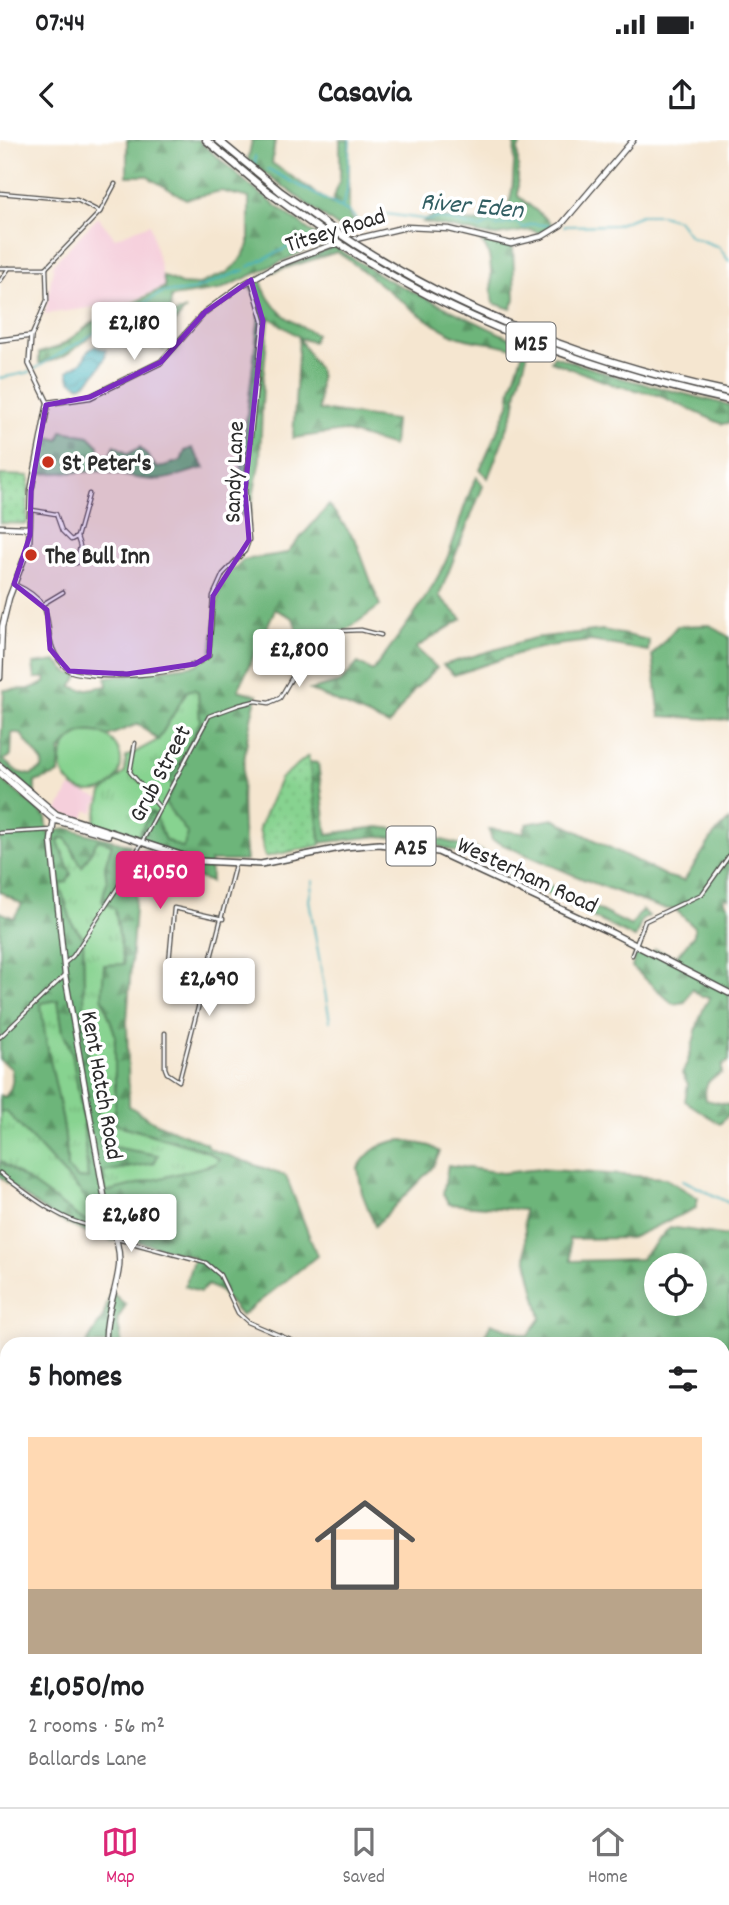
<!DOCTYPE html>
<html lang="en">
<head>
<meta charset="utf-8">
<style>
  :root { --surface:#fff; --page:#f2f2f2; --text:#202124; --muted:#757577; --line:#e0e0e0; --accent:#db2777 }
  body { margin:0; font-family:Dekko,sans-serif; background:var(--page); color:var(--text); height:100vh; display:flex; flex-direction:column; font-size:26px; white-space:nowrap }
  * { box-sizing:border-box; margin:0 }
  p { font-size:23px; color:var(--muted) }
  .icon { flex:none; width:38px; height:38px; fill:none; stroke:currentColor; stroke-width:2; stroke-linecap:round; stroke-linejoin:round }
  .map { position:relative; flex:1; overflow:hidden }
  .details { position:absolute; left:0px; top:1197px; width:730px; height:471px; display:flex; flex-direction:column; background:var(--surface); border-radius:21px 21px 0 0; box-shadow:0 4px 18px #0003 }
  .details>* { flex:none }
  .fabs { position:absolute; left:644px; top:1113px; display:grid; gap:14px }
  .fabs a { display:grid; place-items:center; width:63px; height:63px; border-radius:50%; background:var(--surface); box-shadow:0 4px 18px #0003; font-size:35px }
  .price { position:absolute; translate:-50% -60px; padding:0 16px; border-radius:7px; background:#fff; color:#222; font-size:23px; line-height:46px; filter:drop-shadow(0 2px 4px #0008) }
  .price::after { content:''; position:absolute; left:50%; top:42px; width:21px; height:16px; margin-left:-10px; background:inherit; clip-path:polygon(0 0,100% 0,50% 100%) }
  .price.current { background:var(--accent); color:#fff }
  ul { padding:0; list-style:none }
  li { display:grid; align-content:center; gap:14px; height:371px; padding:0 28px }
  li+li { border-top:2px solid var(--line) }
  li span { display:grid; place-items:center; height:217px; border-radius:0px; color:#555 }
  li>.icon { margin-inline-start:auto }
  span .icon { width:126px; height:126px; fill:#fffc; stroke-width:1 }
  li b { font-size:30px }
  h2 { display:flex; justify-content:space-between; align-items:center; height:84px; padding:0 28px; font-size:30px }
  .status { display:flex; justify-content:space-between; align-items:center; height:49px; padding:0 35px; background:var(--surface); direction:ltr }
  .status svg { height:19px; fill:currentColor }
  header { display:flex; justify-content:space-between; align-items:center; height:91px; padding:0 28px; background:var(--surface); font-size:32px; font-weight:700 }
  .tabs { display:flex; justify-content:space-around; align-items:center; height:98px; border-top:2px solid var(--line); background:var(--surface); font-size:19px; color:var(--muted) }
  .tabs a { display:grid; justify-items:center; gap:4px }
  .tabs .current { color:var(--accent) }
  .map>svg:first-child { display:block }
  .built { fill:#f5cfdb }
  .grass { fill:url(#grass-tufts); stroke:#597f5e; stroke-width:2 }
  .forest { fill:url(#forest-firs); stroke:#4c7052; stroke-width:2; fill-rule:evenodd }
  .cemetery { fill:url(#cemetery-stones); stroke:#597f5e; stroke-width:2 }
  .park { fill:url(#park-dots); stroke:#597f5e; stroke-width:2 }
  .pitch { fill:#87d390; stroke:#597f5e; stroke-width:2 }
  .water { fill:url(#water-waves); stroke:#346c71; stroke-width:2 }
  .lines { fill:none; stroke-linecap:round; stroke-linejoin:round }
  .stream { stroke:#3daeb7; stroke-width:2 }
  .minor-casing { stroke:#494744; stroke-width:5 }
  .tertiary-casing { stroke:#494744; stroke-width:6 }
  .secondary-casing { stroke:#494744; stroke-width:7 }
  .primary-casing { stroke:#494744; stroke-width:8 }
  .motorway-casing { stroke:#494744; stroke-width:9 }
  .minor { stroke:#fff; stroke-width:2.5 }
  .tertiary { stroke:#fff; stroke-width:3.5 }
  .secondary { stroke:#fff; stroke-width:4.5 }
  .primary { stroke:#fff; stroke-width:5 }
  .motorway { stroke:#fff; stroke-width:6 }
  .motorway-bridge-casing { stroke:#494744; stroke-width:9; stroke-linecap:butt }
  .motorway-bridge { stroke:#fff; stroke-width:6 }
  .marked { fill:#7b2cbf; fill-opacity:0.2; stroke:#7b2cbf; stroke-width:5; stroke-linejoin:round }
  .poi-dot { fill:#c8321e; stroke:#fff; stroke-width:2.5 }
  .labels { text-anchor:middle; stroke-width:7; stroke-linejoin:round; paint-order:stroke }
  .shield { fill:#fff; stroke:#6b6b6b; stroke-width:2 }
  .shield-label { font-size:23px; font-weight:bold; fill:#2b2b2b }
  .street-label { font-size:24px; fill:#2b2b2b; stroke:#fff }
  .poi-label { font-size:24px; font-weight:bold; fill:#2b2b2b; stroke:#fff; text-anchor:start }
  .water-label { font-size:26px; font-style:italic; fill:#325f63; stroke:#fff }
</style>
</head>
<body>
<div class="status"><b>07:44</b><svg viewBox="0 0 49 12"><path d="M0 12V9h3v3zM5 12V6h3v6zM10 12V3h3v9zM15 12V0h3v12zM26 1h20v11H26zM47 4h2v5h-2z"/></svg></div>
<header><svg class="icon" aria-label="back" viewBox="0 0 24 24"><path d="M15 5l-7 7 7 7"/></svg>Casavia<svg class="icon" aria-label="share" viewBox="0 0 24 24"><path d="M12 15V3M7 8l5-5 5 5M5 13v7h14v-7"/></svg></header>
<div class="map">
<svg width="729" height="1667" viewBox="0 0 729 1667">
  <defs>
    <pattern id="grass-tufts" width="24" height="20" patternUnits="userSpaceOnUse" patternTransform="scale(1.75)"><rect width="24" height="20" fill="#87d390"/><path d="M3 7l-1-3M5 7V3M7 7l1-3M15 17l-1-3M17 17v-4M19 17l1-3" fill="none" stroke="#75b57c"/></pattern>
    <pattern id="forest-firs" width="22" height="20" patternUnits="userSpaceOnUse" patternTransform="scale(1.75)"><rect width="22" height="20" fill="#6db57a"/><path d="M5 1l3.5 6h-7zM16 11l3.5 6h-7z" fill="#5a9364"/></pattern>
    <pattern id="cemetery-stones" width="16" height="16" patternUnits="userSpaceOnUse" patternTransform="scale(1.75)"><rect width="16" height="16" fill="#87d390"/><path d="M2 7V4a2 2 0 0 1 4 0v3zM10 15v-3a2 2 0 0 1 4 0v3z" fill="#75b57c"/></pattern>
    <pattern id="park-dots" width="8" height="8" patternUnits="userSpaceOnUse" patternTransform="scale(1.75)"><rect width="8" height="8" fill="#87d390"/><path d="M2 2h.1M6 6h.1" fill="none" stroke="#75b57c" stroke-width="1.8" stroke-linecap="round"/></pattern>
    <pattern id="water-waves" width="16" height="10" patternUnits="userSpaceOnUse" patternTransform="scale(1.75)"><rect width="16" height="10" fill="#3daeb7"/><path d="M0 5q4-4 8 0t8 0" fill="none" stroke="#338e95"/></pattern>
  </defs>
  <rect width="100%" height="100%" fill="#fff"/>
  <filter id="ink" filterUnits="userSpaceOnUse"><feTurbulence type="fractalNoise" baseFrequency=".0143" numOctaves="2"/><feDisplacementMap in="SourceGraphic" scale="14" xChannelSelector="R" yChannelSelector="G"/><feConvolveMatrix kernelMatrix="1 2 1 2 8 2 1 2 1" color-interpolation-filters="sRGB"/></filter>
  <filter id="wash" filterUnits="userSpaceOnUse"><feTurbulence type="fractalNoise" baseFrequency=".00686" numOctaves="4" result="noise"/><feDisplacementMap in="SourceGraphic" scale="28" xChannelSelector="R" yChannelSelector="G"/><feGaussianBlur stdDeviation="1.57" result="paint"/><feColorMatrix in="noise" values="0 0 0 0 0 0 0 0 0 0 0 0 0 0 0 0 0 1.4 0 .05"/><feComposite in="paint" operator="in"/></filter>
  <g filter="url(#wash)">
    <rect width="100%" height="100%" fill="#f5e6d0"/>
    <g class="built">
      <path d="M98 77 115 98 150 84 165 146 128 163 45 174 54 123Z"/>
      <path d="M70 647 99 658 93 673 87 670 83 680 57 672Z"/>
    </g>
    <g class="grass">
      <path d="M194 549 198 551 200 582 169 641 174 646 188 694 183 709 165 700 151 672 136 700 94 684 102 653 125 632 126 617 158 600 187 551Z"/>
      <path d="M66 697 80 724 98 699 112 704 105 726 107 741 102 761 115 769 124 824 116 827 102 856 115 894V984L209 1012 219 1019 215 1025 209 1024 203 1028 106 1052 103 1032 154 1023 158 1016 101 1005 93 925 85 906 83 797 73 785 59 744 71 734 57 700Z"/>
      <path d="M129 709 139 712 146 710 157 717 153 741 137 738 120 729Z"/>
      <path d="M58 860 63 892 72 913 83 979 88 1039 78 1038 67 1028C67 972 45 918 40 863Z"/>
      <path d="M6 971 81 1052 95 1073 91 1081 83 1080 0 1021V972Z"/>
    </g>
    <g class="forest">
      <path d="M127 0H198L255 50 328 104 307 110 219 150 171 157 170 176 186 169 175 182 173 202 163 210 154 198 139 205 137 214H133C131 194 119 191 102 188 80 203 67 221 39 223V213L59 207 109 171 128 166 165 147 163 136 181 144 197 145 226 133 238 123 249 105V58L221 51 186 59 146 36H127Z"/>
      <path d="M252 0H275L272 23 332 64 340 38V0H349V75L357 87 350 96 248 20Z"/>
      <path d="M515 0H522L518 10V56L550 82V88L539 93 531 90 491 96 423 82 434 75C516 94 512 73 515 0Z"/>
      <path d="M480 101 513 107 515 159 511 169 493 163C489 144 496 114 480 101Z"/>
      <path d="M335 107 390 141 520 203 517 210C497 201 474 204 454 195 409 173 377 138 337 112L260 136Z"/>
      <path d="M260 138C269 169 288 181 316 194L313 202 299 198 320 232 319 270 395 280 393 306 344 291 293 298 299 197 269 177 263 241 260 319 250 374 241 376V322L259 176 257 157 250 148Z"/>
      <path d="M524 209 528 212 517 250 514 271 488 338 480 330 509 265 511 248Z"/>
      <path d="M554 216 621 238 729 265V283L722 284 658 255 614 245 551 221Z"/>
      <path d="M115 305 128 314 140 307 157 328 181 321 185 311 192 308 205 328C188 331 172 340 155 340 135 340 119 333 99 331L102 314 109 316Z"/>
      <path d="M477 337 483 346 439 456 462 479 416 508 437 528 413 551 389 585 310 550 341 542 358 523 373 531C398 496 426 462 445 423 458 395 462 364 477 337Z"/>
      <path d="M329 365 356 401 380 466 306 519 293 478 275 469 238 550 257 555C241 611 239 663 246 721H210L211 742 159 724 163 709 136 700 151 672 154 673 165 700 183 708 188 694 165 663 174 646 169 641 200 582 198 552 194 549 187 551 158 600 138 584 108 596C86 586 74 593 60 611L59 634 35 642V655L0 623 4 550 29 549 45 543 46 538H35L33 524 56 521 67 532 79 536 71 546 82 550 107 546 106 537 196 525 211 514 219 453 228 434 243 420 287 413ZM12 593H20L43 623 42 629 31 635 18 632 3 620 11 616Z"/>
      <path d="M710 485 729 497V580L660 576 652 515 677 486Z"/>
      <path d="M603 490 649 500 648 511 591 501 556 505 526 511 454 535 443 525 534 498Z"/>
      <path d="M309 622 318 623 327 694 378 687 403 690 477 709 631 786 642 770 649 776 642 780 635 798 480 721 425 701 378 696 321 703Z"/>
      <path d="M0 638 46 677 48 694 66 688 130 705 120 729 137 738 127 882 129 966 156 983 206 1003 210 1009 286 1036 317 1116 241 1176 221 1152 208 1145 200 1152 185 1146 194 1117 119 1096 114 1101C68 1091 36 1066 0 1037V1021L83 1080 91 1081 94 1073 81 1052 6 971 0 972V955L5 957C13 948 14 939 11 928L0 920V772L14 778 22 764 0 752ZM60 698H66L82 727 98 700 112 704 105 726 107 741 102 761 115 769 124 824 104 825 102 856 115 894V984L203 1009 219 1019 215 1024 106 1052 103 1032 154 1023 158 1015 101 1005 93 925 85 906 83 797 73 785 59 744 67 742 71 734 58 701ZM58 860 63 892 72 913 83 979 88 1039 78 1038 67 1028C67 972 45 918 41 863Z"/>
      <path d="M553 679 666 736 684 741 714 695 729 680V759L725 756 724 760 729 768V921L722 926V933C708 939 703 945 706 960L729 965V974L720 984 685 961 688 944 682 934C697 906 693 882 710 857H702L692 849 685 862 673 864 632 827 636 811 652 818 655 809 676 817 694 795V787L676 770 661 768 583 739 492 700 489 689 523 693 527 684Z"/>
      <path d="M403 1000 430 1006 440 1012 432 1028 375 1086 362 1053 358 1028C369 1010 381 1002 403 1000Z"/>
      <path d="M448 1025 503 1033 538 1029 665 1038 698 1058 696 1068 631 1098 569 1099 571 1121 641 1119 670 1087 729 1096V1667H368V1664L357 1661H723V1204H481L491 1183 528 1196 541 1178 526 1116 524 1070 449 1064 443 1054ZM656 1125H695V1164H656Z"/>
      <path d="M111 1152 126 1165 117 1180 122 1204H86L103 1177Z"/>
      <path d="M0 1332 7 1338V1437L0 1432Z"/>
    </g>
    <path class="cemetery" d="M62 291 89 296 99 306V331L37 334 46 296 59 300Z"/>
    <g class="park">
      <path d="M0 335 29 336 27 384 0 383Z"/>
      <path d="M308 616 321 705 265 717 259 688 280 639Z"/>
    </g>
    <circle class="pitch" cx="91" cy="622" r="30"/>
    <path class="water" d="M95 206 106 210C106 222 91 242 80 246L70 240 68 231 82 222 88 211Z"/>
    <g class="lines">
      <g class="stream">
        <path d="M255 23V16"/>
        <path d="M268 29 351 73 359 84"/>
        <path d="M342 67 347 51 350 0"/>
        <path d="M386 74 430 80 438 78 480 88 488 84 496 86 516 82 523 88 532 84 555 86"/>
        <path d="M564 86 616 85 641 75H661L678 80 690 96 719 107 729 121"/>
        <path d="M343 89 380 76"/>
        <path d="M248 127 290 106 320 96"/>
        <path d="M33 230 163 152 190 151 244 130"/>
        <path d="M0 238 30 232"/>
        <path d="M313 741 309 760 330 881"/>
        <path d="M683 1040 729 1063"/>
      </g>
    </g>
  </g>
  <g filter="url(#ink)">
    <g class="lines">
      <g class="minor-casing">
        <g id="minor">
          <path d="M0 53 77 60 100 72"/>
          <path d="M0 128H46"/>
          <path d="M46 128 100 72 115 44"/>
          <path d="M0 141 9 128"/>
          <path d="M32 195 47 160 46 128"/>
          <path d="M32 370 56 374 62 391 71 400 77 397 89 354"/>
          <path d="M72 423H77L80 406 77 397"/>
          <path d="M14 444C71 469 30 496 69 531 97 541 187 536 209 516L213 456 223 434 245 411 249 400 245 351 263 181 251 140"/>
          <path d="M43 464 63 452"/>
          <path d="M135 603 130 632 160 668"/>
          <path d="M0 693 52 690"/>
          <path d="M632 815 645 781 702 754 729 716"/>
          <path d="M64 824 73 816 118 747 209 576 239 565 255 561 269 563 280 558 298 527 319 512 339 491 361 490 381 495"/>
          <path d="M167 844 174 768 223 779"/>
          <path d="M165 893V928L167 933 179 941 235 725"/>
          <path d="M0 897 65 835"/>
          <path d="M0 1033C26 1053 76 1095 110 1085"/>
          <path d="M117 1099 206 1123 220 1135 238 1173 248 1182 300 1204"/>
          <path d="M0 1255 7 1259"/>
          <path d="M376 1661 377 1667"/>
        </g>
      </g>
      <g class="tertiary-casing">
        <g id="tertiary">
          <path d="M0 200 31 196 29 224 48 263"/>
          <path d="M723 1329H729"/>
        </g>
      </g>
      <g class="secondary-casing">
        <g id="secondary">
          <path d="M0 387 29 388"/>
          <path d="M0 538 2 487 9 458 29 406 31 351 48 263 90 257 161 222 205 172 242 145 276 126 331 105 406 87 449 89 511 104 543 96 561 85 633 0"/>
          <path d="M54 678 51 701 65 835 107 1072C113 1090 121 1107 119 1127 116 1153 104 1177 106 1204"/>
          <path d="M461 1661 466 1667"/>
        </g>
      </g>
      <g class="primary-casing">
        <g id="primary">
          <path d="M0 626 56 674 199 721 261 724 345 707 379 704 438 712 612 793 729 853"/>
          <path d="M0 633 54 680 108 695"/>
        </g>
      </g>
      <g class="motorway-casing">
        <g id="motorway">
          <path d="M206 0 263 48 330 97"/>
          <path d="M218 0 281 52 337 92"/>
          <path d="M355 104C470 177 596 224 729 252"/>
          <path d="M348 109C465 184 594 231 729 260"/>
        </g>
      </g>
      <use href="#minor" class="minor"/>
      <use href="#tertiary" class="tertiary"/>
      <use href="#secondary" class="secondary"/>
      <use href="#primary" class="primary"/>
      <use href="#motorway" class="motorway"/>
      <g class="motorway-bridge-casing">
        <g id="motorway-bridge">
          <path d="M337 92 355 104"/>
          <path d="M330 97 348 109"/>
        </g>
      </g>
      <use href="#motorway-bridge" class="motorway-bridge"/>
    </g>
  </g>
  <path class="marked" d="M251 140 263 181 245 351 249 400 213 456 209 516 195 524 127 534 69 531 50 509 47 470 14 444 30 395 31 351 46 265 90 257 161 222 205 172Z"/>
  <g class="poi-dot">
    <circle cx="48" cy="322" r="7"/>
    <circle cx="31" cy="415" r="7"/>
  </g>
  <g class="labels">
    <g class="shield">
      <rect x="506.5" y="182.5" width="49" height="39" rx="5"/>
      <rect x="386.5" y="686.5" width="49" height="39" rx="5"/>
    </g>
    <g class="shield-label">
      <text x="531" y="210">M25</text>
      <text x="411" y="714">A25</text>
    </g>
    <g class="street-label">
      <text transform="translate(335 89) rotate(-17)" y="8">Titsey Road</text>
      <text transform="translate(233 332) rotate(-88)" y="8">Sandy Lane</text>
      <text transform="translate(159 633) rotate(-62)" y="8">Grub Street</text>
      <text transform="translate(528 734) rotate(25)" y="8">Westerham Road</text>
      <text transform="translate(103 945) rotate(80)" y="8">Kent Hatch Road</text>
    </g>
    <g class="poi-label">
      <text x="62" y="330">St Peter's</text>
      <text x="45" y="423">The Bull Inn</text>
    </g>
    <g class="water-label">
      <text transform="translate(472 64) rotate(5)" y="9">River Eden</text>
    </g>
  </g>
</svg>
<div class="fabs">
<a><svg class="icon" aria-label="locate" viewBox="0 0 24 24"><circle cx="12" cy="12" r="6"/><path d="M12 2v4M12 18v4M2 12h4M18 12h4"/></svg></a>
</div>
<b class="price" style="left:134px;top:222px">£2,180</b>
<b class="price" style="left:299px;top:549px">£2,800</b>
<b class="price current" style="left:160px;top:771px">£1,050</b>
<b class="price" style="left:209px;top:878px">£2,690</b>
<b class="price" style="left:131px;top:1114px">£2,680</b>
<section class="details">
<h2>5 homes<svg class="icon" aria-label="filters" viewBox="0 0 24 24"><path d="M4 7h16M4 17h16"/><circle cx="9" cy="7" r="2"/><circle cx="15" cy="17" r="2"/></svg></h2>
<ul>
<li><span style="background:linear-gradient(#ffd9b3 70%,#b9a48a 0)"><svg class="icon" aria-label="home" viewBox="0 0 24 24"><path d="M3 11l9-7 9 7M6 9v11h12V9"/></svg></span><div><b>£1,050/mo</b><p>2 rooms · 56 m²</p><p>Ballards Lane</p></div></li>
</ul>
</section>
</div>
<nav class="tabs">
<a class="current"><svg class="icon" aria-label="map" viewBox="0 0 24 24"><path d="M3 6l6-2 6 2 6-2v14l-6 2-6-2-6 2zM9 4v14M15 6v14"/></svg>Map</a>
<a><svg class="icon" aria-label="saved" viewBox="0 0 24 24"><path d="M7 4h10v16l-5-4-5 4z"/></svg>Saved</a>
<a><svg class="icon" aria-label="home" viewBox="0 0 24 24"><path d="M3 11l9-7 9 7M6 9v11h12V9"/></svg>Home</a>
</nav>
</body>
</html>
